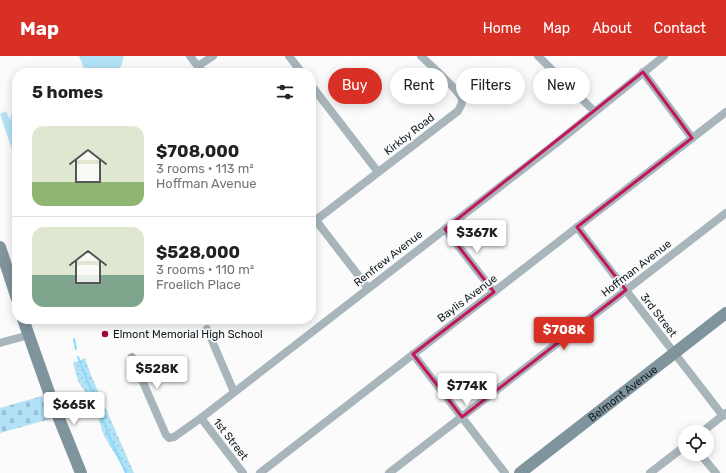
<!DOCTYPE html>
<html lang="en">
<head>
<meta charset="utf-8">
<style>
  :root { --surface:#fff; --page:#f2f2f2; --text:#202124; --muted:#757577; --line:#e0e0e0; --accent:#d93025 }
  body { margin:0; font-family:Rubik,sans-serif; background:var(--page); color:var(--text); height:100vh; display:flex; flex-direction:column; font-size:15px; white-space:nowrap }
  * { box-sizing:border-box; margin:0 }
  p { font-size:13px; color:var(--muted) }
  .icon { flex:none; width:22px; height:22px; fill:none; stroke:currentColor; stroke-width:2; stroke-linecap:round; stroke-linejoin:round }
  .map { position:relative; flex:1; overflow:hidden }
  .panel { position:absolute; left:12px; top:12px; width:304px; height:256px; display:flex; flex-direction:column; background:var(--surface); border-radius:16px; box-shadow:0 2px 10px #0003 }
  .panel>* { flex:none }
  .banner { position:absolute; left:328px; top:12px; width:338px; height:36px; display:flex; gap:8px }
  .controls { position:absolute; left:678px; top:369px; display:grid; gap:8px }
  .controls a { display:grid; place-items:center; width:36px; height:36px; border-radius:50%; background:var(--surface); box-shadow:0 2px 10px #0003; font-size:20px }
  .price { position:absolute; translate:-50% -34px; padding:0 9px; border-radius:4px; background:#fff; color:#222; font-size:13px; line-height:26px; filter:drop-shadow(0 1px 2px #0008) }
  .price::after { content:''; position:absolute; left:50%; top:24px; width:12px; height:9px; margin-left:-6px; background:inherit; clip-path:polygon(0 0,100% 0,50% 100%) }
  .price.on { background:var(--accent); color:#fff }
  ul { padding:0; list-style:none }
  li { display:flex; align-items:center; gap:12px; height:100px; padding:0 20px }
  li+li { border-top:1px solid var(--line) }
  li span { display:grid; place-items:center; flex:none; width:112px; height:80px; border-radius:12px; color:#555 }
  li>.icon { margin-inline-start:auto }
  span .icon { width:48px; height:48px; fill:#fffc; stroke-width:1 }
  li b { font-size:17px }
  h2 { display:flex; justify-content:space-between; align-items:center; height:48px; padding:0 20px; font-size:17px }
  .tag { padding:0 14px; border-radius:18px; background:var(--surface); box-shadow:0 2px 10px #0003; font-size:14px; line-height:36px }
  .tag.on { background:var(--accent); color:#fff }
  header { display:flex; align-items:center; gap:24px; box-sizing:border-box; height:56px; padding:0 20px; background:var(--accent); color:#fff }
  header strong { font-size:19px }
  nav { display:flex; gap:22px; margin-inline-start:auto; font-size:14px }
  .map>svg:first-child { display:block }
  .grass { fill:url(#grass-dots) }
  .cemetery { fill:url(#cemetery-stones) }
  .garden { fill:#b3e2f7 }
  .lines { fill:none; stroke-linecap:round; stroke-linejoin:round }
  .stream { stroke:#85dafe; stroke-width:2 }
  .street { stroke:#a8b6bc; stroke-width:8 }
  .secondary { stroke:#80949d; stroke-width:12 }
  .marked { fill:none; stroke:#c2185b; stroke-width:3; stroke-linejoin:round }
  .poi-dot { fill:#a1033f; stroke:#fbfbfb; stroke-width:1.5 }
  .labels { text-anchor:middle; stroke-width:3.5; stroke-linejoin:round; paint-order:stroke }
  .street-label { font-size:11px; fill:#121d22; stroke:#fbfbfb }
  .poi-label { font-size:11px; fill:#121d22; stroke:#fbfbfb; text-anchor:start }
</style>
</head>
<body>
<header>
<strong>Map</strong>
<nav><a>Home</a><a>Map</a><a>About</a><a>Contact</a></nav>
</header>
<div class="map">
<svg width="726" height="417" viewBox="0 0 726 417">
  <defs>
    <pattern id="grass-dots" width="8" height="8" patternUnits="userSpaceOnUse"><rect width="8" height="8" fill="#b3e2f7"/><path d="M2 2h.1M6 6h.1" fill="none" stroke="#99c1d3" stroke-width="1.8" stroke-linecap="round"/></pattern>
    <pattern id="cemetery-stones" width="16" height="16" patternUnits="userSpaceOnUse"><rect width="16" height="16" fill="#b3e2f7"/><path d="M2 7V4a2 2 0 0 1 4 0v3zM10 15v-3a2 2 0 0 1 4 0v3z" fill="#99c1d3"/></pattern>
  </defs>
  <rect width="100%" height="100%" fill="#fbfbfb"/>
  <path class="grass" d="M85 302 91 319 134 417H125L121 408 104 380 95 351 78 325 73 307Z"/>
  <path class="cemetery" d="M42 340 50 363 0 377V352Z"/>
  <g class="garden">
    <path d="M79 0H124L121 10 117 17H86Z"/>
    <path d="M17 49V108L0 58 6 55 10 64 11 59Z"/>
  </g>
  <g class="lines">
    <g class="stream">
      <path d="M74 283 76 293"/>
      <path d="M78 301 111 384 126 417"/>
    </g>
    <g class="street">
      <path d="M190 0 203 17"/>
      <path d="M289 0 302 17"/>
      <path d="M538 0 594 55"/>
      <path d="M198 10 213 0"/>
      <path d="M643 16 692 82"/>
      <path d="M311 29 378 116"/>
      <path d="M311 158 368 232"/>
      <path d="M316 164 458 55C460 51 463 48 462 43 459 34 430 9 421 0"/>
      <path d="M577 171 723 360"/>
      <path d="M445 173 494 236"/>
      <path d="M207 273 234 336"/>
      <path d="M0 287 29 279"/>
      <path d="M413 298 505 417"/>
      <path d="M132 301 166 379 169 382 174 381 201 362 559 85 664 0"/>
      <path d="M201 362 243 417"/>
      <path d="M702 376 726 357"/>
      <path d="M700 398 716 417"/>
      <path d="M260 417 726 56"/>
      <path d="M389 417 726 157"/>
      <path d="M650 417 685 390"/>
    </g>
    <g class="secondary">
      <path d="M0 191 17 243"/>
      <path d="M23 263 52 345 81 417"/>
      <path id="s1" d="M520 417 726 257"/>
    </g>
  </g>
  <path class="marked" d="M643 16 692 82 577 171 626 234 462 361 413 298 494 236 445 173Z"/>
  <circle class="poi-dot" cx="105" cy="278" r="4"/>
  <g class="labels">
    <g class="street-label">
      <text transform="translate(409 78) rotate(-38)" y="4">Kirkby Road</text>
      <text transform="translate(388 202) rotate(-38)" y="4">Renfrew Avenue</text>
      <text transform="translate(636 212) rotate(-38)" y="4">Hoffman Avenue</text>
      <text transform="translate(467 242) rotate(-37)" y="4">Baylis Avenue</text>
      <text transform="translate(659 259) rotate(52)" y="4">3rd Street</text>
      <text dy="4" stroke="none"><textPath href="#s1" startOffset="130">Belmont Avenue</textPath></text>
      <text transform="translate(231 383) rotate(52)" y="4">1st Street</text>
    </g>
    <g class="poi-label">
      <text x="113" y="282">Elmont Memorial High School</text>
    </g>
  </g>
</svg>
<div class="controls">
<a><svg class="icon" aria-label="locate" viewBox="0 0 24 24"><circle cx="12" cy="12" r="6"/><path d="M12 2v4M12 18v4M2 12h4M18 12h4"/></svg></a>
</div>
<b class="price" style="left:477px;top:198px">$367K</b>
<b class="price on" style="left:564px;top:295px">$708K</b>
<b class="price" style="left:157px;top:334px">$528K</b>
<b class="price" style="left:467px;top:351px">$774K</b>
<b class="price" style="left:74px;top:370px">$665K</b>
<div class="banner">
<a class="tag on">Buy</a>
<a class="tag">Rent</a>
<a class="tag">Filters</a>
<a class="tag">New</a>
</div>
<section class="panel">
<h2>5 homes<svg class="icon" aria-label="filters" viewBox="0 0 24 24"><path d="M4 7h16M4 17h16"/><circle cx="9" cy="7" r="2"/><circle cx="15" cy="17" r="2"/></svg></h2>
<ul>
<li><span style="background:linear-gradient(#dfe7d0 70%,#8fb573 0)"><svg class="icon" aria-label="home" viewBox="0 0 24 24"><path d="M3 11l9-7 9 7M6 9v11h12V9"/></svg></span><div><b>$708,000</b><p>3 rooms · 113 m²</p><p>Hoffman Avenue</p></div></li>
<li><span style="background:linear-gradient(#dfe7d0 60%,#7fa58c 0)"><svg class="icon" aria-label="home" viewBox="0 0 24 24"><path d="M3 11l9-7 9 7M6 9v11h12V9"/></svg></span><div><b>$528,000</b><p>3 rooms · 110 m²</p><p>Froelich Place</p></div></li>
</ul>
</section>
</div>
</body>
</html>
